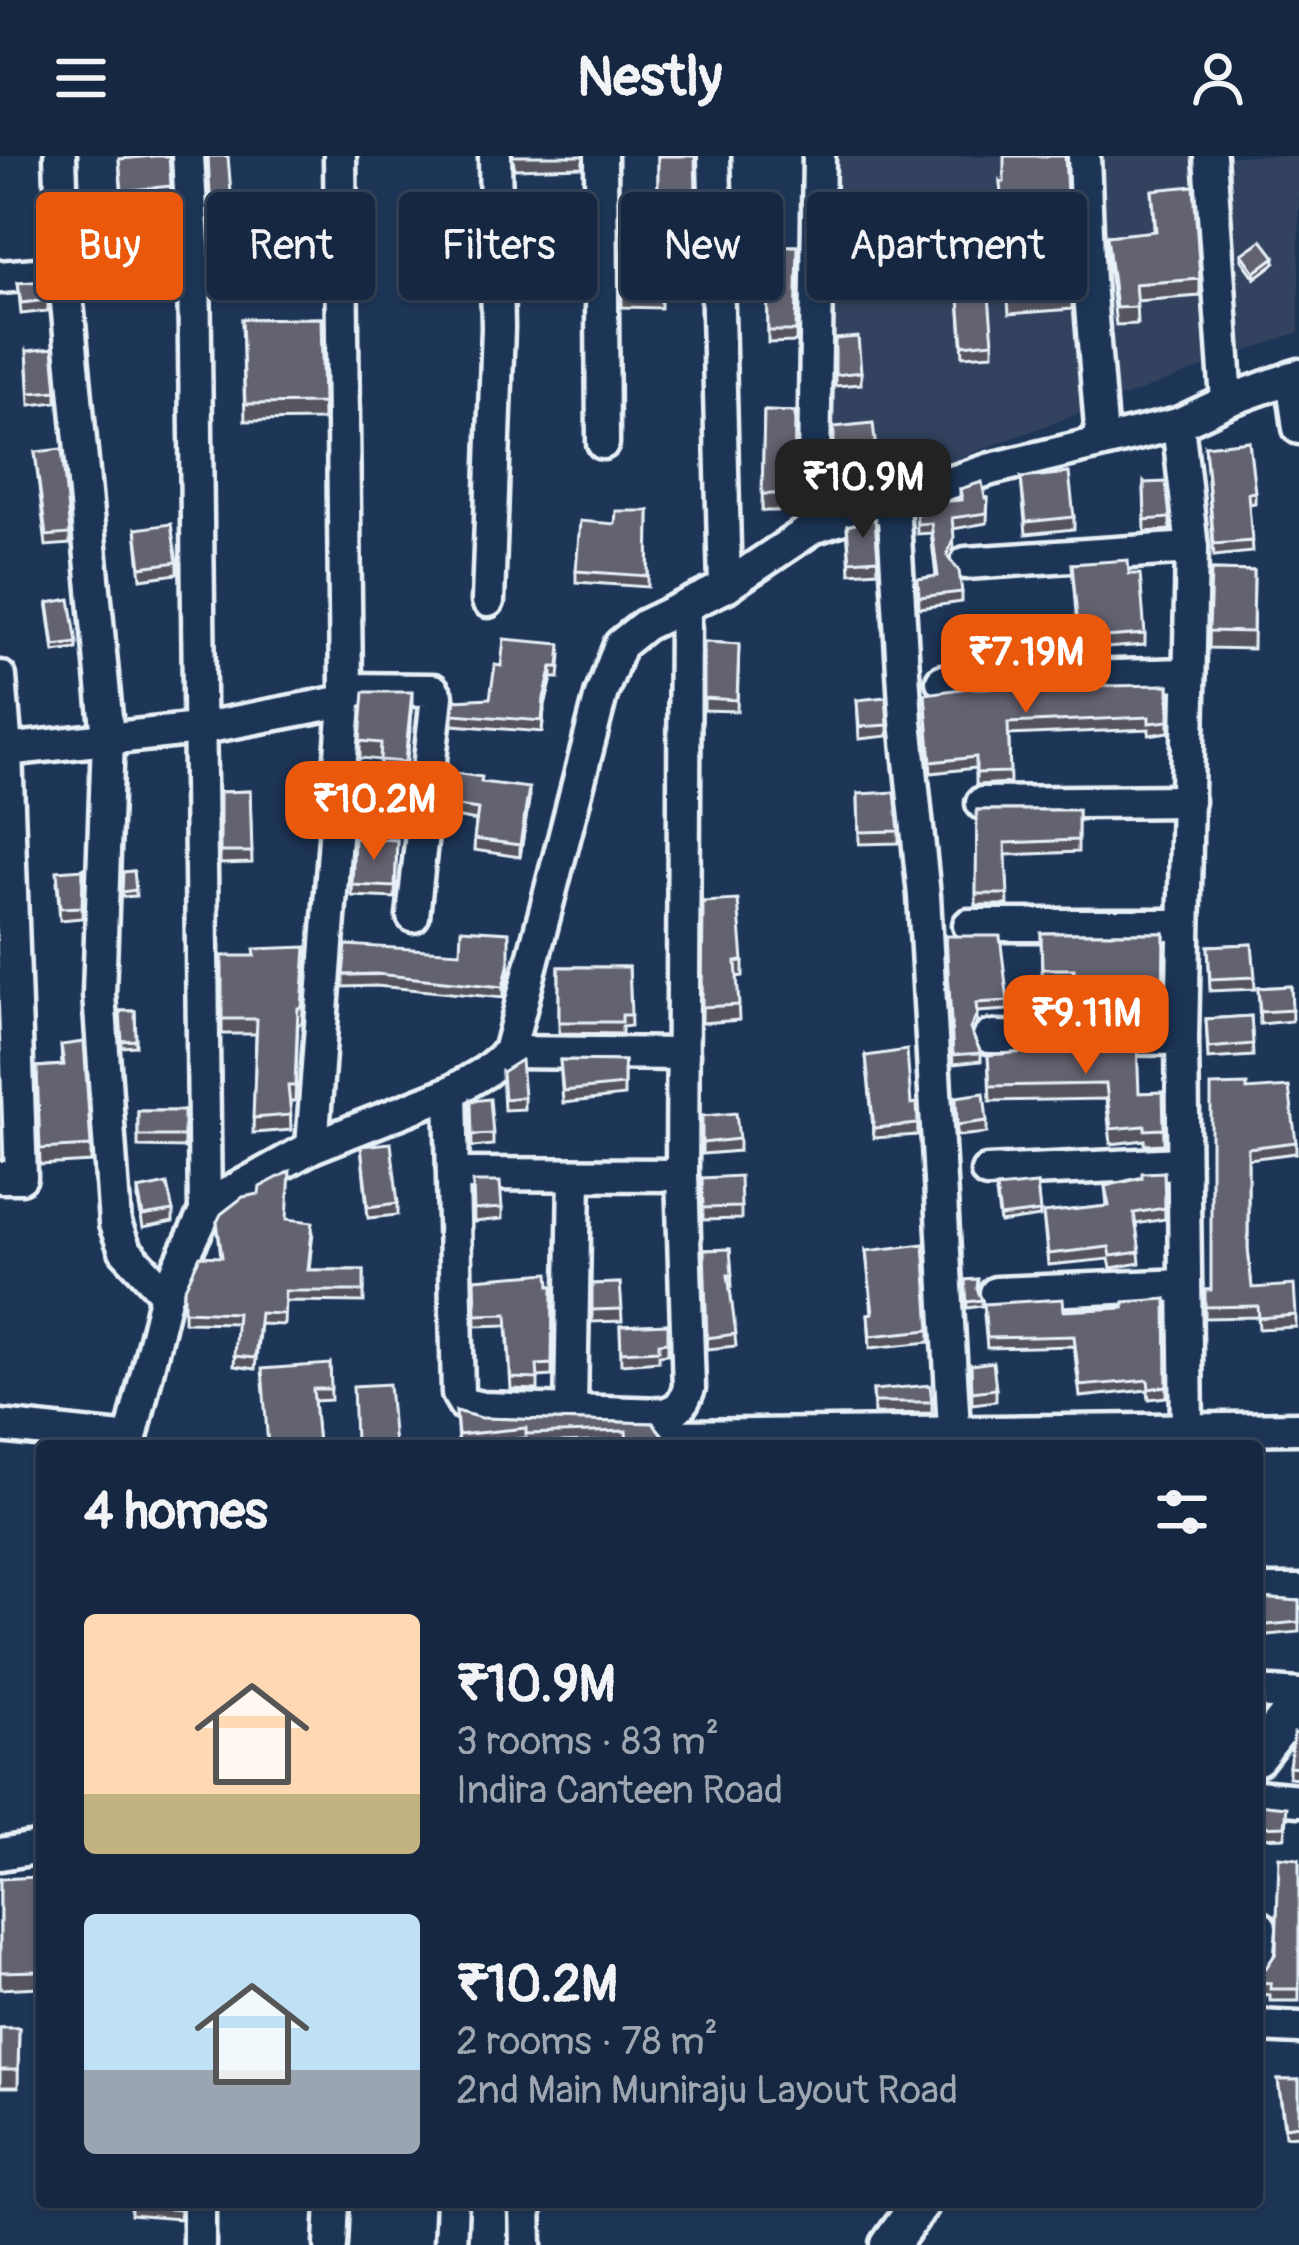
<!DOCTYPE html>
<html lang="en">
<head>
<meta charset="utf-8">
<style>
  :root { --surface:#162841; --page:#1f3048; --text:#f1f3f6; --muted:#9ea6b1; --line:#35445a; --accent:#ea580c }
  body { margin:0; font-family:Pangolin,sans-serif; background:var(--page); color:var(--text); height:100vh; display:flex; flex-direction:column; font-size:45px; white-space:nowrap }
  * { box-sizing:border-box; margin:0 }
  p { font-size:39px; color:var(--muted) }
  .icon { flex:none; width:66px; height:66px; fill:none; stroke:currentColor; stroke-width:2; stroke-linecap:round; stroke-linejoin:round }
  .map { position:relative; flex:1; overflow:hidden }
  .drawer { position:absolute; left:36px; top:1284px; width:1227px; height:768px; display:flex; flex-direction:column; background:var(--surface); border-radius:12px; box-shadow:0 3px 9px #0004,0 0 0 3px var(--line) }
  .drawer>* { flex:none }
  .top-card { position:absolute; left:36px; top:36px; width:1227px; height:108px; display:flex; gap:24px }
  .price { position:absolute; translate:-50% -102px; padding:0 27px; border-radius:24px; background:var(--accent); color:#fff; font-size:39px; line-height:78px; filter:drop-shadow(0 3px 6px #0008) }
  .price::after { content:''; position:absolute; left:50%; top:72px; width:36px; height:27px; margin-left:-18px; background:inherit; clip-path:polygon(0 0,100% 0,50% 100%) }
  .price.on { background:#222; color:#fff }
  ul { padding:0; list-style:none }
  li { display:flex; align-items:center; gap:36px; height:300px; padding:0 48px }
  li span { display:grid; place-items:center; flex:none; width:336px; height:240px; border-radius:12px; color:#555 }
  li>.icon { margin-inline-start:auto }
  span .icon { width:144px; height:144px; fill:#fffc; stroke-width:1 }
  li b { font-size:51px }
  h2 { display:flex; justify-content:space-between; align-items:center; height:144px; padding:0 48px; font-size:51px }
  .pill { padding:0 42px; border-radius:12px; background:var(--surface); box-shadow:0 3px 9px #0004,0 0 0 3px var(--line); font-size:42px; line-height:108px }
  .pill.on { background:var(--accent); color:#fff }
  header { display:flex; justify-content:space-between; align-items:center; height:156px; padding:0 48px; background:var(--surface); font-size:54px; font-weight:800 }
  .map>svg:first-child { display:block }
  .built { fill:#32425e }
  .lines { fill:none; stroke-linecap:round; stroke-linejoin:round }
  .minor-casing { stroke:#e8f1f8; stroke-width:39 }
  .tertiary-casing { stroke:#e8f1f8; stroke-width:45 }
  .minor { stroke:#1d3557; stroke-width:30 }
  .tertiary { stroke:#1d3557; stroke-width:36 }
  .wall { fill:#56545f; stroke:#e8f1f8; stroke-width:3 }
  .shaded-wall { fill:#46454e; stroke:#e8f1f8; stroke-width:3 }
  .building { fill:#64626f; stroke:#e8f1f8; stroke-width:3 }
</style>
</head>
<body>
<header><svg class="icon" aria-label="menu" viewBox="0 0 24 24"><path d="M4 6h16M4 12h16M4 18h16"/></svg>Nestly<svg class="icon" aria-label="person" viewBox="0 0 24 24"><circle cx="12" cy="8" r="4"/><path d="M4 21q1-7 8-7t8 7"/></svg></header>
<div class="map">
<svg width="1299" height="2089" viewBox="0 0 1299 2089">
  <rect width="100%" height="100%" fill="#1d3557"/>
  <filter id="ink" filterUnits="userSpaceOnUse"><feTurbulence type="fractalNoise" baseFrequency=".00833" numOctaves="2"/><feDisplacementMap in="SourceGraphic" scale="24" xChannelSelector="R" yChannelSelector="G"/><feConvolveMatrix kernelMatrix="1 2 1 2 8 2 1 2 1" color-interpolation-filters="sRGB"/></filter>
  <g filter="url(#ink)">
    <path class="built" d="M825 0H1299V176L824 352Z"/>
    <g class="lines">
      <g class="minor-casing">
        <g id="minor">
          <path d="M60 0 64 114 108 582 99 838 115 1068 125 1094 166 1138"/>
          <path d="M188 0 194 105"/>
          <path d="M601 0 603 287"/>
          <path d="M714 0 725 431"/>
          <path d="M1084 0 1089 126 1102 284"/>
          <path d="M1210 0 1227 245"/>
          <path d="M0 121 194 105 205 1056"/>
          <path d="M1292 221 1299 272"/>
          <path d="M1178 268 1192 392 1182 883"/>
          <path d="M893 347 906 565 924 740 954 1273"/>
          <path d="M813 372 819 0"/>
          <path d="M966 407 1192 392"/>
          <path d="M488 445 498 172 495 0"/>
          <path d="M0 521 6 594 21 1021H0"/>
          <path d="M942 525 1188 518"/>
          <path d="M346 533 433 534 437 540 413 760"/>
          <path d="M6 594 198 573 345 545"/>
          <path d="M982 647 1188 645"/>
          <path d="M969 769H1183"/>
          <path d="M989 881 1182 883 1187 1273"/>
          <path d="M509 896 683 898"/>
          <path d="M451 936 458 1238 464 1248 482 1252 664 1258C680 1253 683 1248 689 1232L682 1019 685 453"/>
          <path d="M312 991 346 533 340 0"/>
          <path d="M987 1016 1182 1007"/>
          <path d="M454 1018 682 1019"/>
          <path d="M996 1137 1185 1129"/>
          <path d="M571 1253 575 1019"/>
          <path d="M664 1258 677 1280 1299 1272"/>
          <path d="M0 1270 130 1284"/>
          <path d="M129 1290 166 1138 205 1056 227 1038 312 991 451 936 485 916 509 896 601 539 620 489 645 469 725 431 813 372 991 313 1178 268 1227 245 1299 219"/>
          <path d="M1257 1435H1299"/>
          <path d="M1257 1536 1299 1539"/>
          <path d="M1257 1640 1299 1644"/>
          <path d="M0 1698 42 1691"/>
          <path d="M1257 1807 1260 1771"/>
          <path d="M1257 1870 1299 1872"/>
          <path d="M525 2046 526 2089"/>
          <path d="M199 2089V2046"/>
          <path d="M331 2089 333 2046"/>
          <path d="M450 2089 452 2046"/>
        </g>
      </g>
      <g class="tertiary-casing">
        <g id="tertiary">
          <path d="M1257 1600 1299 1546"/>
          <path d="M890 2089 921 2046"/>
        </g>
      </g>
      <use href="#minor" class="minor"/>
      <use href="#tertiary" class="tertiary"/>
    </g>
    <g class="wall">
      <path d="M169 0 171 41 122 46 119 3Z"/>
      <path d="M208 0 231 37V49L210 51Z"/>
      <path d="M512 0H584L582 11 515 13Z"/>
      <path d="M658 0H695L696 48H658Z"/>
      <path d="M1000 26 1072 133V153L1009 158Z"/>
      <path d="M1152 34 1200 123V140L1136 145 1137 168 1116 169 1107 97V80L1154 76Z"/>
      <path d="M82 46 114 73V84L83 86Z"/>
      <path d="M762 67 763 96 736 98V68Z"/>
      <path d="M697 81V105L672 107 671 83Z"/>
      <path d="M837 87 857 124V135L836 137Z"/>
      <path d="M582 88V123L544 125 543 90Z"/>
      <path d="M767 90H798L796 186 768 187Z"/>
      <path d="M621 96 662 97 661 152 622 151Z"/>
      <path d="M1242 98 1275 107 1255 122 1242 104Z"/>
      <path d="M18 127 48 144V155L21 158Z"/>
      <path d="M959 142 993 186V198L963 200Z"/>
      <path d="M321 162 323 264 245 265 242 163Z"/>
      <path d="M835 183 861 216V228L835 230Z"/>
      <path d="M27 195 57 235V246L30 249Z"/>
      <path d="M764 255 795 256 794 355H762Z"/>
      <path d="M834 271 878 311V322L834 327Z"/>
      <path d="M1205 290 1255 336V347L1249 348 1252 396 1214 400Z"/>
      <path d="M35 296 70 378V388L46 390Z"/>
      <path d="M1021 322 1074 361V373L1026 378Z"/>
      <path d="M1144 327 1170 362V374L1145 376Z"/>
      <path d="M960 333 988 342 987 367 953 373 954 392 950 403 962 436V446L919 452 918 423 936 420 931 377 917 378 916 348 960 344Z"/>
      <path d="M649 355 648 431 576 426V415L615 368Z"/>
      <path d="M875 363 878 415 850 417 847 370Z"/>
      <path d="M136 373 177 406V418L141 423Z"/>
      <path d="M1072 408 1129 418 1145 478V489L1079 494Z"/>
      <path d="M1211 414 1254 415 1253 493 1209 492Z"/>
      <path d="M48 452 77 487V493L54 496Z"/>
      <path d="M704 486 739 488 737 555 704 554Z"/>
      <path d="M561 499 559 522H552L544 553 542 576 453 569V558L490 542 501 510Z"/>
      <path d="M1169 529V576L1149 579V573L1009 579 1010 627 976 629V612L931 617 925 538Z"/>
      <path d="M857 544 888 569V580L859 583Z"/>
      <path d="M412 553 405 624 380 621V604L360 602V585Z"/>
      <path d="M482 626 529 644 520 701 474 694 476 665 444 659V648Z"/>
      <path d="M250 635 252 707 220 708V636Z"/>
      <path d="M858 638 899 675V687L859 688Z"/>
      <path d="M977 654H1078V696L1006 699 1008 749H976Z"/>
      <path d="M354 682 397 684 395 742 352 740Z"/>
      <path d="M83 713 82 762 60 764 57 726Z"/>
      <path d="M134 715 136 740 122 741 123 716Z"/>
      <path d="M703 746 743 805V820L737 821 739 864 702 867Z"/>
      <path d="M1041 777H1164L1163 863 1076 862 1074 824 1042 825Z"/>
      <path d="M946 780 1008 845V854L977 856V866L972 878 981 897V905L953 908Z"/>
      <path d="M1252 788 1255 833 1210 835 1208 790Z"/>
      <path d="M222 800 306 806 302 868H298L295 945H290L291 974 253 977 256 878H222Z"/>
      <path d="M559 811H629L631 870 622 871V878L559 877Z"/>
      <path d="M509 817 503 842 376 830 343 831V819Z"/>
      <path d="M1291 830 1292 865 1260 868 1258 832Z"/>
      <path d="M120 855H135L136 890 122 891Z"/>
      <path d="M1251 860 1253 900 1208 903 1206 863Z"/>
      <path d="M61 889 91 990V1006L40 1009 37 911 62 909Z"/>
      <path d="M1041 895 1139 937 1163 936 1164 988 1145 989V984L1111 988 1106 943 990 945 988 899Z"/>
      <path d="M866 900 911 948 917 947 918 979 874 982Z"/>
      <path d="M560 904 624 905V940L563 947Z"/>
      <path d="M502 916 524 941V953L504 954Z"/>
      <path d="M1247 934 1296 986V997L1248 1003V1092L1252 1132 1296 1159V1171L1259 1173 1258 1161 1205 1162V1134H1211Z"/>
      <path d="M956 941 987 965V977L957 980Z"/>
      <path d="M471 945 493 978V989L472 991Z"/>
      <path d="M138 955H184V992L138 991Z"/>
      <path d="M702 960 739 983V995L702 998Z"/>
      <path d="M361 990 398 1047V1059L368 1062Z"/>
      <path d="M1164 1016 1165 1063 1136 1068 1140 1107 1111 1112 1109 1103 1048 1109 1043 1057 1107 1050 1105 1030Z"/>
      <path d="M702 1022 741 1051V1063L703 1064Z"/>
      <path d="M473 1026 502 1052V1063L474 1066Z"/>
      <path d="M1037 1028 1040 1061 1000 1067 996 1038Z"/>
      <path d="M138 1034 173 1055V1066L143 1072 138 1045Z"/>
      <path d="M288 1063 313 1076 309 1114H364V1146L285 1145 284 1169 260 1168 255 1213 234 1210 237 1167 184 1166V1134L221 1101 217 1066Z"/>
      <path d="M730 1093 732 1131H730L736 1190 707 1193 704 1094Z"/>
      <path d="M866 1095 930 1174V1186L870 1192 868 1158H872Z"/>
      <path d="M475 1123 553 1130 552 1220 538 1221V1234L511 1233 507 1169 476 1170Z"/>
      <path d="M965 1124 977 1135 982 1144V1150L967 1152Z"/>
      <path d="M620 1127 622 1165 592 1166V1128Z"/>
      <path d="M1166 1143 1167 1241 1149 1243 1148 1234 1080 1241 1074 1190 987 1192 984 1159 1124 1152Z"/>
      <path d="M668 1168V1198L659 1199V1205L621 1208 620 1170Z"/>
      <path d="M330 1208 331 1244 314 1245 318 1289 267 1290Z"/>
      <path d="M971 1209 996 1233V1245L972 1248Z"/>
      <path d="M873 1234 932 1246V1257L874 1258Z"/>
      <path d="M456 1255 481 1262 653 1267 669 1287 733 1290H626V1285L526 1288V1282L458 1289Z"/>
      <path d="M1257 1442 1299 1445V1476L1257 1480Z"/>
      <path d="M1299 1578V1622L1289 1621V1610Z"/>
      <path d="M1257 1648 1287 1662 1285 1681 1257 1682Z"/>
      <path d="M1299 1703V1845H1270V1839L1257 1838V1814L1266 1812 1276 1797Z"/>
      <path d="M0 1723 42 1726V1762L38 1763 39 1831 0 1833Z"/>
      <path d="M0 1872H19L18 1931H0Z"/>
      <path d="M1278 1924H1299V1979L1285 1980Z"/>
      <path d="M131 2046H181L179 2063 131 2059Z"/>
    </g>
    <g class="shaded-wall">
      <path d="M1275 101V107L1255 122V116Z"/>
      <path d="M552 511V522L544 553 542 576 544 542Z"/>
      <path d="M412 536V553L405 624V606Z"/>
      <path d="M529 632V644L520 701V689Z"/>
      <path d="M509 806V817L503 842V831Z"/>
      <path d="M1263 1546V1556L1257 1563V1553Z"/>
    </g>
    <g class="building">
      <path d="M155 0H169L171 30 122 35 119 3Z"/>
      <path d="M208 0H228L231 37 210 39Z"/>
      <path d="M658 0H695L696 36 658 37Z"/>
      <path d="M1004 0H1065L1072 133 1009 138 1000 26H1004Z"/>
      <path d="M1194 30 1200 123 1135 128 1137 151 1116 152 1107 80 1156 75 1152 34Z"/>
      <path d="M112 44 114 73 83 75 82 46Z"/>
      <path d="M762 67 763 85 736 86V68Z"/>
      <path d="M697 81V99L672 101 671 83Z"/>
      <path d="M1262 84 1275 101 1255 116 1242 98Z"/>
      <path d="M855 85 857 124 836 126 837 87Z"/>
      <path d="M582 88V111L544 113 543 90Z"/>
      <path d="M767 90H798L796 175H768Z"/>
      <path d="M621 96 662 97 661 140 622 139Z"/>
      <path d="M47 125 48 144 21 147 18 127Z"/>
      <path d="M989 140 993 186 963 189 959 142Z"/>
      <path d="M321 162 323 247 245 248 242 163Z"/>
      <path d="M858 181 861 216 835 219V183Z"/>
      <path d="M53 192 57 235 30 237 27 195Z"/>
      <path d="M764 255 795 256 794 338H762Z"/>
      <path d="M873 267 878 311 834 316V271Z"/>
      <path d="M1249 285 1255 336 1248 337 1252 385 1214 388 1205 290Z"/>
      <path d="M62 293 70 378 46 380 35 296Z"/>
      <path d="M1069 317 1074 361 1026 366 1021 322Z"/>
      <path d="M982 326 985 342H988L987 357 952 362 954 381 947 399 959 415 962 436 919 441 918 423 938 420 931 367 917 368 916 348 962 344 960 333Z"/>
      <path d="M1166 326 1170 362 1145 364 1144 327Z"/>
      <path d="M616 355H649L648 420 576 415 580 365 615 368Z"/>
      <path d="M875 363 878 403 850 405 847 370Z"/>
      <path d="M171 368 177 406 141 411 136 373Z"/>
      <path d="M1128 404 1129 418H1140L1145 478 1079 483 1072 408Z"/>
      <path d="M1211 414 1254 415 1253 476 1209 475Z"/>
      <path d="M70 443 77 487 54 490 48 447Z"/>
      <path d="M504 483 561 488 559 511H552L544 542 542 565 453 558 455 544 490 542 495 509 501 510Z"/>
      <path d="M704 486 739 488 737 544 704 542Z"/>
      <path d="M1169 529V565L1149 567V561L1008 567 1010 616 976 617V601L931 606 925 538 968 532Z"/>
      <path d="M364 536H412L405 606 380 604 381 587 360 585Z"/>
      <path d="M886 541 888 569 859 571 857 544Z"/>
      <path d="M447 616 482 621 481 626 529 632 520 689 474 683 478 653 444 648Z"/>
      <path d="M250 635 252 696H220V636Z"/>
      <path d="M895 636 899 675 859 676 858 638Z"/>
      <path d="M977 654H1078V684L1005 687 1008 738H976Z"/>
      <path d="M354 682 397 684 395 731 352 729Z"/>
      <path d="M83 713 82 751 60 752 57 715Z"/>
      <path d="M134 715 136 734 122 736 123 716Z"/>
      <path d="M738 744 743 805 736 806 739 849 702 851 703 746Z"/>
      <path d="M461 773 509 776V806L503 831 376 818 343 819 346 789 460 796Z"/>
      <path d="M1041 777H1164L1163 852 1076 851 1074 813H1042Z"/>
      <path d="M946 780H1000L1008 845 976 847 977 858 970 873 981 897 953 899Z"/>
      <path d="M1252 788 1255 821 1210 823 1208 790Z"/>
      <path d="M306 791 302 852H298L295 930H288L291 959 253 962 257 863H222V800H255L254 793Z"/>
      <path d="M559 811H629L631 859H622V866H559Z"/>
      <path d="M1291 830 1292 854 1260 856 1258 832Z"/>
      <path d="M120 855H135L136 884 122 885Z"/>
      <path d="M1251 860 1253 888 1208 892 1206 863Z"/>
      <path d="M84 886 91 990 40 993 37 911 64 909 61 889Z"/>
      <path d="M1041 886 1137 887 1139 937 1163 936 1164 973 1145 974V970L1111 973 1106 928 990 930 988 899 1041 895Z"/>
      <path d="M907 894 911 948 917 947 918 968 874 972 866 900Z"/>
      <path d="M521 904 524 941 504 943 502 916Z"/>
      <path d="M560 904 624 905V929L563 935Z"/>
      <path d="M1247 929V934L1289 931 1296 986 1248 992V1092L1252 1132 1294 1129 1296 1159 1259 1162 1258 1150 1205 1151V1134H1211V930Z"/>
      <path d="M984 937 987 965 957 969 956 941Z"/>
      <path d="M490 943 493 978 472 979 471 945Z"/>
      <rect x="138" y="955" width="46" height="25"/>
      <path d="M736 957 739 983 702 987V960Z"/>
      <path d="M391 987 398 1047 368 1051 361 990Z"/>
      <path d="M290 1015 287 1063 313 1066 308 1114H364V1135H285L284 1158 260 1157 255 1202 234 1200 237 1157 184 1155V1134L200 1100 222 1101 217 1066 221 1058 243 1041 259 1038 260 1031Z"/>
      <path d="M1164 1016 1165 1052 1134 1057 1140 1096 1111 1100 1109 1091 1048 1098 1043 1057 1109 1050 1105 1030 1142 1022V1017Z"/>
      <path d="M740 1020 741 1051 703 1052 702 1022Z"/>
      <path d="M473 1026H500L502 1052 474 1054Z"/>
      <path d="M167 1028 173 1055 143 1060 138 1034Z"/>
      <path d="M1037 1028 1040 1056 1000 1061 996 1032Z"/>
      <path d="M924 1088 930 1174 870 1180 868 1158 873 1157 866 1095Z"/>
      <path d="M730 1093 732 1119H728L736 1178 707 1182 704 1094Z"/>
      <path d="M549 1117 550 1130H553L552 1208 537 1209 538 1223 511 1222 507 1158 476 1159 475 1123Z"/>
      <path d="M978 1123 977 1133 982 1144 967 1146 965 1124Z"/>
      <path d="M620 1127 622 1153 592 1154V1128Z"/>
      <path d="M1063 1143 1064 1155 1124 1152V1146L1166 1143 1167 1230 1149 1233 1148 1224 1080 1230 1074 1180 987 1182 984 1148Z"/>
      <path d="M668 1168V1186L659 1187V1194L621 1196 620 1170Z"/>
      <path d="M993 1206 996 1233 972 1236 971 1209Z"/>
      <path d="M330 1208 331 1233H313L318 1289 355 1286 353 1230 389 1228 394 1290H268L262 1213Z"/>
      <path d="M930 1229 932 1246H874L873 1234Z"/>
      <path d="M456 1255 481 1262 653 1267 669 1287 733 1290H627L626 1275 526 1278V1272L458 1279Z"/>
      <path d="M1257 1442 1299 1445V1466L1257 1470Z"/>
      <path d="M1294 1577 1299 1578V1611L1289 1610Z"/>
      <path d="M1257 1648 1287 1651 1285 1670 1257 1671Z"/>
      <path d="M1279 1701 1299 1703V1833H1270L1271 1827 1257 1826V1814L1266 1812 1276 1797Z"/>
      <path d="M37 1721V1726H42V1746H37L39 1815 0 1816V1723Z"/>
      <path d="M0 1872H19L18 1914H0Z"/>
      <path d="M1278 1924H1299V1969L1285 1971Z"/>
      <path d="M131 2046H180L179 2054 131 2050Z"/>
    </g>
  </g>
</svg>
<b class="price on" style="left:863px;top:385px">₹10.9M</b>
<b class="price" style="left:1026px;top:560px">₹7.19M</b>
<b class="price" style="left:374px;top:707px">₹10.2M</b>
<b class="price" style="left:1086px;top:921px">₹9.11M</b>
<div class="top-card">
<a class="pill on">Buy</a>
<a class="pill">Rent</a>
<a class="pill">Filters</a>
<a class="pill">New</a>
<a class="pill">Apartment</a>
</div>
<section class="drawer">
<h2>4 homes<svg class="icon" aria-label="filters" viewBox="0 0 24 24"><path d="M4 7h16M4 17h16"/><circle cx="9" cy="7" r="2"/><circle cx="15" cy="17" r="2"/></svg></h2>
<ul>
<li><span style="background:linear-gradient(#ffd9b3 75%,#c2b280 0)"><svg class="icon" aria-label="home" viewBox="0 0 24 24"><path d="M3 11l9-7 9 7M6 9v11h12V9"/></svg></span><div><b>₹10.9M</b><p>3 rooms · 83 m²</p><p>Indira Canteen Road</p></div></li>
<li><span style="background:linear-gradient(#bfe0f5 65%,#9aa5b1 0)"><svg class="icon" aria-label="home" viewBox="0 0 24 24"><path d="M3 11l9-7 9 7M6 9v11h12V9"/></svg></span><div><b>₹10.2M</b><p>2 rooms · 78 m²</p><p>2nd Main Muniraju Layout Road</p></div></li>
</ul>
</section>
</div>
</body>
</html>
